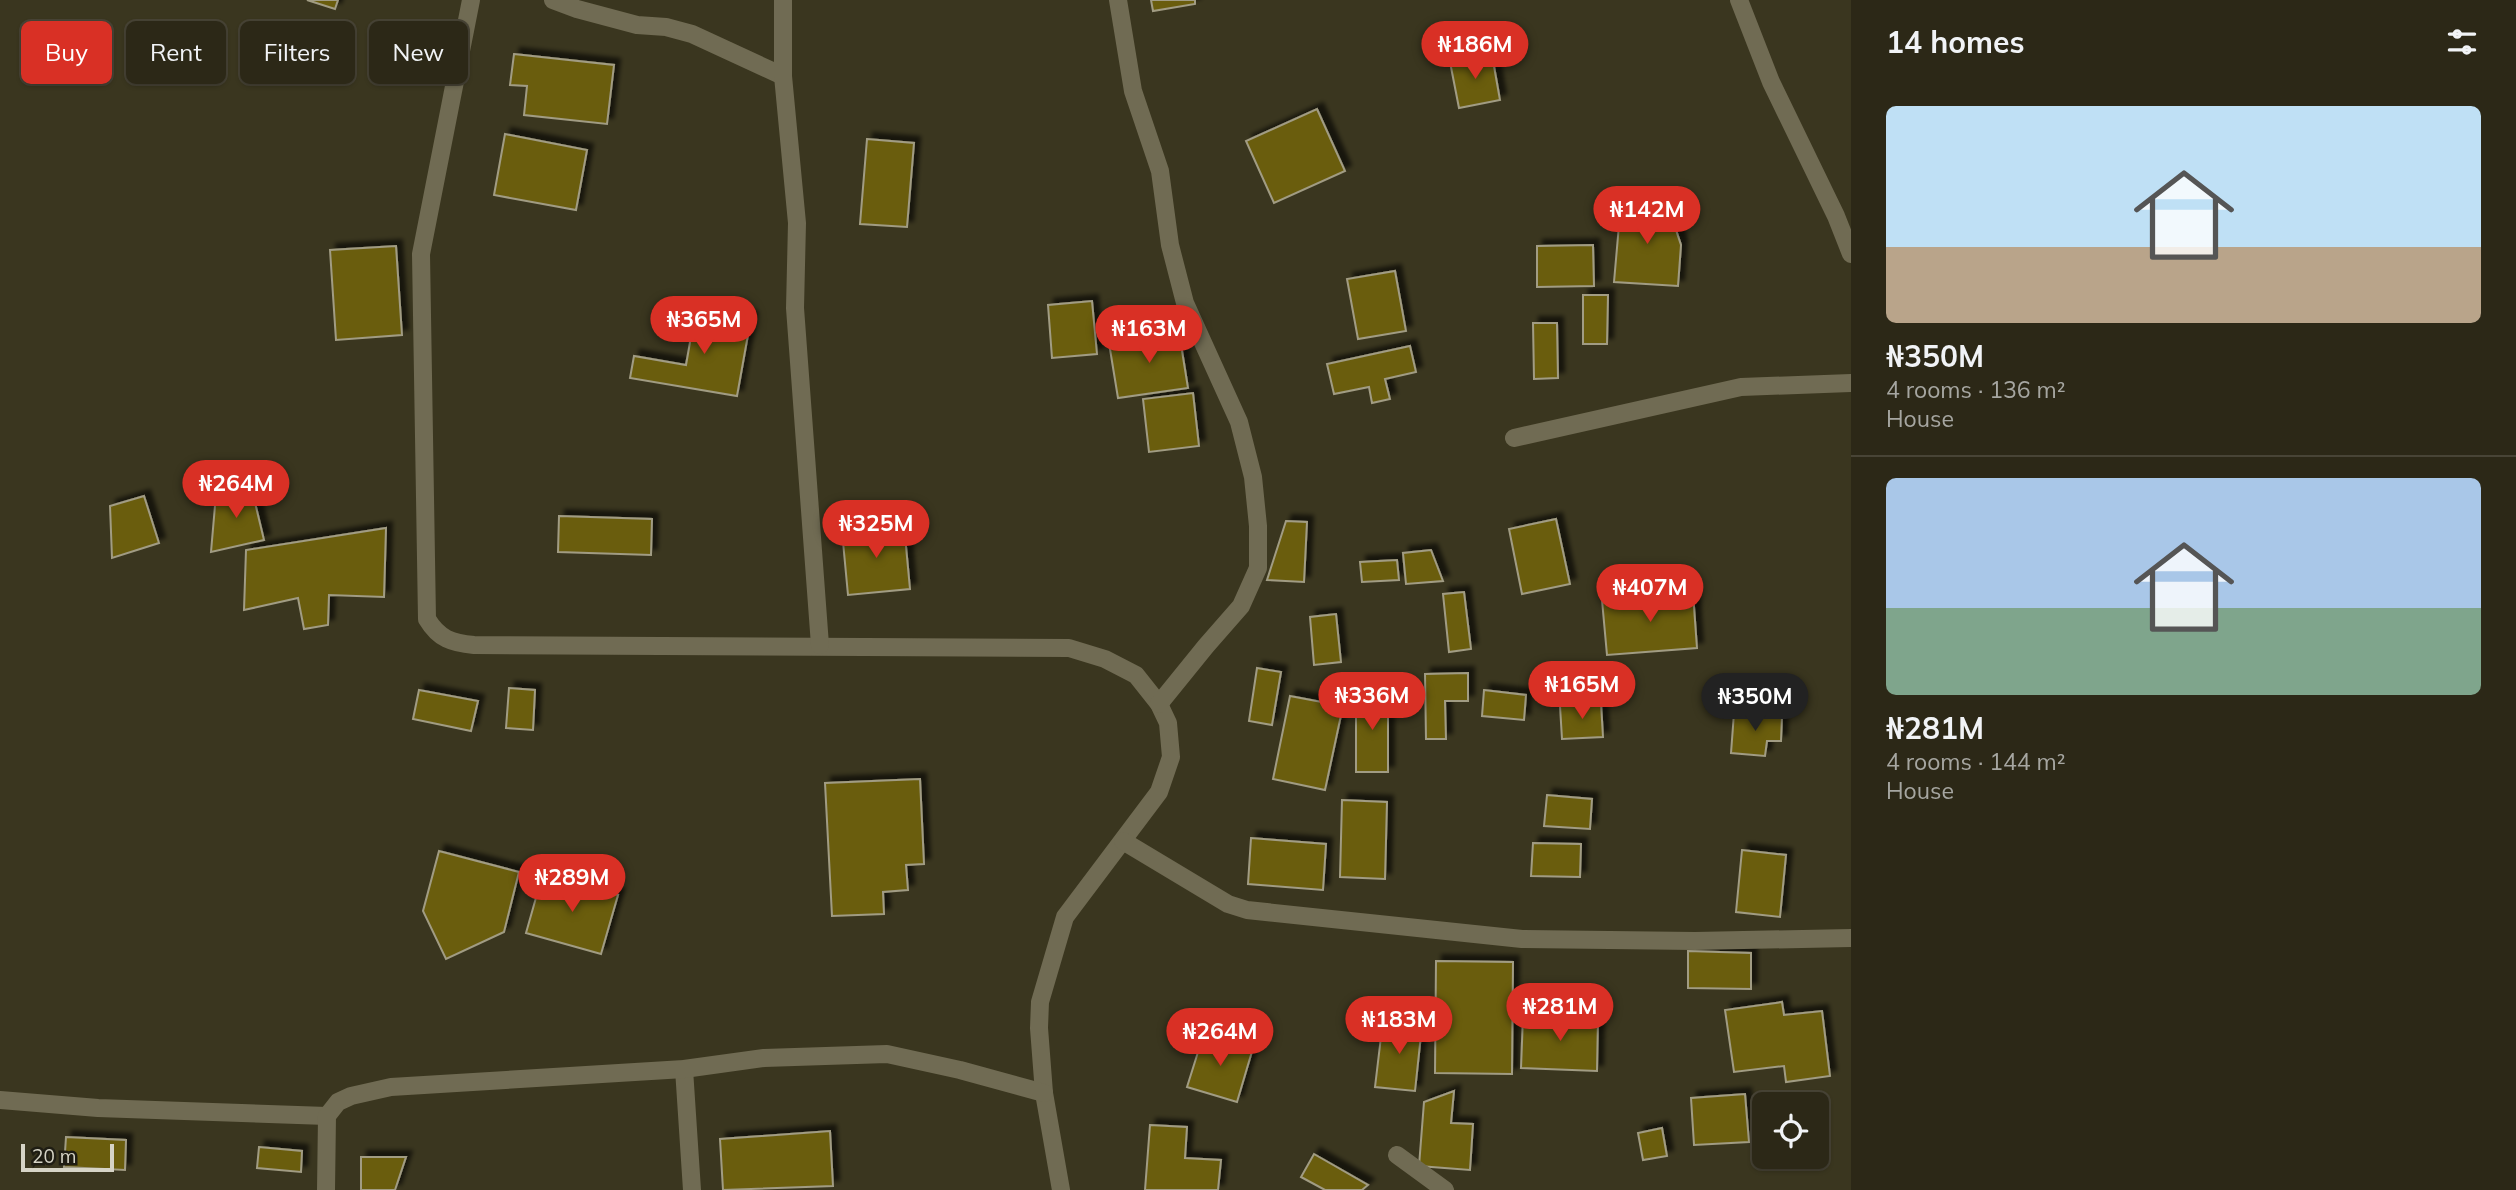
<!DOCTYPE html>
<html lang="en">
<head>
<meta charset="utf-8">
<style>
  :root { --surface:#2c2817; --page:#383424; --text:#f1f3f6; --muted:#a6a6a1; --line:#484436; --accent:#d93025 }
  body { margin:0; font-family:Mulish,sans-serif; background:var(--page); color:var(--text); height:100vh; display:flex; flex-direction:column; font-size:26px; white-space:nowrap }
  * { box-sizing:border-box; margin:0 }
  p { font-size:23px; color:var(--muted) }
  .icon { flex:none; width:38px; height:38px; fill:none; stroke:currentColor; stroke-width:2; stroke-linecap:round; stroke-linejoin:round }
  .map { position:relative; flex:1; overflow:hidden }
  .details { display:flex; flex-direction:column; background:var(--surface); width:665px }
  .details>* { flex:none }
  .hud { position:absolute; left:21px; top:21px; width:665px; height:63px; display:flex; gap:14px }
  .controls { position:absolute; left:1752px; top:1092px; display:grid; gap:14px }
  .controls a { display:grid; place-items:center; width:77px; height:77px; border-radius:10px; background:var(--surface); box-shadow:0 2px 5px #0004,0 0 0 2px var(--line); font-size:35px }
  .scale { position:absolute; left:21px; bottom:18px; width:93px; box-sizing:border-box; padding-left:7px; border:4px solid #d6d4c6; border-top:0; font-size:19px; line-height:24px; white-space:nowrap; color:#d6d4c6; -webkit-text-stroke:5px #1f1d13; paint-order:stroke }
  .price { position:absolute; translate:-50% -60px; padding:0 16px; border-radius:24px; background:var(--accent); color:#fff; font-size:23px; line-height:46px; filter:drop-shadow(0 2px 4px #0008) }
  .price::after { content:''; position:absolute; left:50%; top:42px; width:21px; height:16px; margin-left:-10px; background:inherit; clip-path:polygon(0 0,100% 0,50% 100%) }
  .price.current { background:#222; color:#fff }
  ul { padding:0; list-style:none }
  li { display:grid; align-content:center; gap:14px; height:371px; padding:0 35px }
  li+li { border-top:2px solid var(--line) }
  li span { display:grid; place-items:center; height:217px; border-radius:10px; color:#555 }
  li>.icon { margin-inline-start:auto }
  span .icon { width:126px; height:126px; fill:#fffc; stroke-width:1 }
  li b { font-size:30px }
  h2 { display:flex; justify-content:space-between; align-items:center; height:84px; padding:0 35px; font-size:30px }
  .tag { padding:0 24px; border-radius:10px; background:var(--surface); box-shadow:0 2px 5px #0004,0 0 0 2px var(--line); font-size:24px; line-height:63px }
  .tag.current { background:var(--accent); color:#fff }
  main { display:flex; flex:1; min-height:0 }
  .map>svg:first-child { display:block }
  .building { fill:#6a5d10; stroke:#a19c83; stroke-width:2; filter:url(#shadow) }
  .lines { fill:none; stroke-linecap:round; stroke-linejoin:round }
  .minor { stroke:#706b53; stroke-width:18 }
</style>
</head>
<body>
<main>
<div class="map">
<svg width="1851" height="1190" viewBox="0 0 1851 1190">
  <defs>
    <filter id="shadow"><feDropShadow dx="6" dy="-6" stdDeviation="2" flood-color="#0009"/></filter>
  </defs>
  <rect width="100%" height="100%" fill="#3a361f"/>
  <g class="building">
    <path d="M307 0H338L335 9Z"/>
    <path d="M1151 0H1195V4L1153 11Z"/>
    <path d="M514 54 614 65 607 124 524 115 527 86 510 85Z"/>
    <path d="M1492 55 1500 100 1459 108 1450 62Z"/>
    <path d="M1317 109 1345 171 1274 203 1246 141Z"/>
    <path d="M505 134 587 150 576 210 494 195Z"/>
    <path d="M867 139 914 143 907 227 860 224Z"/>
    <path d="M1621 202 1668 206 1681 245 1678 286 1614 282Z"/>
    <path d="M1593 245 1594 286 1537 287V246Z"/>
    <path d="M396 246 402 335 336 340 330 250Z"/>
    <path d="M1395 271 1406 331 1358 339 1347 279Z"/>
    <path d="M1583 295H1608L1607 344H1583Z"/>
    <path d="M1092 301 1097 354 1052 358 1048 305Z"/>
    <path d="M696 308 751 318 737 396 630 378 634 356 686 365Z"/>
    <path d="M1533 323H1557L1558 378 1534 379Z"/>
    <path d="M1179 332 1188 388 1118 398 1109 343Z"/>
    <path d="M1410 346 1416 372 1385 379 1390 399 1372 403 1369 387 1334 394 1327 364Z"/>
    <path d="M1193 393 1199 446 1149 452 1143 399Z"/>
    <path d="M251 486 264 540 211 552 216 494Z"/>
    <path d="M144 496 159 543 112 558 110 506Z"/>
    <path d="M559 516 652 519 651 555 558 552Z"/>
    <path d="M1556 519 1570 584 1522 594 1509 529Z"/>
    <path d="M1286 521 1307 522 1304 582 1267 580Z"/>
    <path d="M904 525 910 589 848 595 842 531Z"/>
    <path d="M386 528 384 597 329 595 328 625 304 629 298 598 244 610 246 550Z"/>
    <path d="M1431 550 1443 581 1406 584 1403 553Z"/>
    <path d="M1397 560 1399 580 1362 582 1360 562Z"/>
    <path d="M1464 592 1471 649 1449 652 1443 594Z"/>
    <path d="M1693 593 1697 648 1607 655 1602 600Z"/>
    <path d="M1336 614 1341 662 1314 665 1310 617Z"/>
    <path d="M1257 668 1281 672 1272 725 1249 721Z"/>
    <path d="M1468 673V701H1445L1446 739H1426L1425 674Z"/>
    <path d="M509 688 535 690 533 730 506 728Z"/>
    <path d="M419 690 478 701 471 731 413 719Z"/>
    <path d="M1484 690 1526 695 1524 720 1482 716Z"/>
    <rect x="1356" y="693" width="32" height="79"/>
    <path d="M1290 696 1343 706 1325 790 1273 779Z"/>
    <path d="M1601 703 1603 737 1562 739 1560 706Z"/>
    <path d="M1734 713 1782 716 1781 741H1767L1765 756 1731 753Z"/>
    <path d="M920 779 924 864 906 865 908 890 883 892 884 914 832 916 825 783Z"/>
    <path d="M1547 795 1592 799 1590 829 1544 826Z"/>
    <path d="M1342 800 1387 802 1385 879 1340 877Z"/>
    <path d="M1251 838 1326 844 1323 890 1248 884Z"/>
    <path d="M1533 843 1581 844 1580 877 1531 876Z"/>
    <path d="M1742 850 1786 855 1780 917 1736 912Z"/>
    <path d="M439 851 519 872 504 932 446 959 423 911Z"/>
    <path d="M543 873 618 895 601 954 526 933Z"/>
    <path d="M1688 951 1751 953V989L1688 988Z"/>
    <path d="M1436 961 1513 962 1512 1074 1435 1073Z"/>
    <path d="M1782 1002 1784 1015 1822 1011 1830 1076 1786 1082 1784 1066 1734 1072 1725 1010Z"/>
    <path d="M1523 1016 1598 1018 1597 1071 1521 1068Z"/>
    <path d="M1383 1020 1422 1025 1415 1091 1375 1087Z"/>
    <path d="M1204 1033 1253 1048 1237 1102 1187 1087Z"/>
    <path d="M1454 1091 1451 1123 1473 1124 1470 1170 1419 1166 1424 1102Z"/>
    <path d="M1745 1094 1749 1142 1694 1145 1691 1098Z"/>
    <path d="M1150 1125 1187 1127 1185 1158 1221 1160 1218 1190H1145Z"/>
    <path d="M1662 1128 1667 1156 1643 1160 1638 1133Z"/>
    <path d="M830 1131 833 1186 723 1190 720 1139Z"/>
    <path d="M66 1137 126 1140 125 1170 64 1167Z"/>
    <path d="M259 1147 302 1151 301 1172 257 1168Z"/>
    <path d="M1314 1154 1368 1185 1362 1190H1325L1301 1177Z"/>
    <path d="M361 1157H406L395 1190H361Z"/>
  </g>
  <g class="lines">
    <g class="minor">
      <path d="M471 0 421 254 427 619C439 639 452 643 474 645L1069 648 1105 659 1136 675 1159 704 1168 723 1171 757 1159 792 1065 917 1040 1002 1039 1028 1044 1093 1061 1190"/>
      <path d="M553 0 577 9 637 25 666 27 692 34 783 76"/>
      <path d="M783 0V76L797 223 795 308 820 645"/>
      <path d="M1118 0 1133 91 1160 171 1170 245 1185 303 1239 422 1253 477 1258 526V568L1241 606 1206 646 1159 704"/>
      <path d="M1739 0 1771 82 1836 216 1851 254"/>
      <path d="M1514 438 1741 387 1851 383"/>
      <path d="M1123 841 1228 904 1247 910 1522 939 1695 941 1851 938"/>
      <path d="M684 1069 692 1190"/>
      <path d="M0 1100 98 1108 327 1116"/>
      <path d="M1397 1155 1445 1190"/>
      <path d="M326 1190 327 1116 338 1102 351 1096 391 1087 684 1069 764 1058 887 1054 960 1070 1044 1093"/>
    </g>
  </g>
</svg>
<div class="controls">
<a><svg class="icon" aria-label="locate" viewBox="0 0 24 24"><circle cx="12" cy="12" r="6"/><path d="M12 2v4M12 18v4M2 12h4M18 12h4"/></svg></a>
</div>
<div class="scale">20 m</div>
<b class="price" style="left:1475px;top:81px">₦186M</b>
<b class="price" style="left:1647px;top:246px">₦142M</b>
<b class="price" style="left:704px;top:356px">₦365M</b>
<b class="price" style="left:1149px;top:365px">₦163M</b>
<b class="price" style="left:236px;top:520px">₦264M</b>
<b class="price" style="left:876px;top:560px">₦325M</b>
<b class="price" style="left:1650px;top:624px">₦407M</b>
<b class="price" style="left:1582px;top:721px">₦165M</b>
<b class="price" style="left:1372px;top:732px">₦336M</b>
<b class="price current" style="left:1755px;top:733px">₦350M</b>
<b class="price" style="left:572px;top:914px">₦289M</b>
<b class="price" style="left:1560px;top:1043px">₦281M</b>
<b class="price" style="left:1399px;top:1056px">₦183M</b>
<b class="price" style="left:1220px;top:1068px">₦264M</b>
<div class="hud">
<a class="tag current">Buy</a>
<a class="tag">Rent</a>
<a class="tag">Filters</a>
<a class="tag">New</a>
</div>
</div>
<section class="details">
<h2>14 homes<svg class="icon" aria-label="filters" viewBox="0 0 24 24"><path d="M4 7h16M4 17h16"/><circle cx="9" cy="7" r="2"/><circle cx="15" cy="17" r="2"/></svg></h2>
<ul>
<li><span style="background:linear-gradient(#bfe0f5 65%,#b9a48a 0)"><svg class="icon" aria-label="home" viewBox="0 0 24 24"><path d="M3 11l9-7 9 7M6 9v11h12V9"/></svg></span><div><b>₦350M</b><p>4 rooms · 136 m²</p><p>House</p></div></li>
<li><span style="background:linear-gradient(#a9c7e8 60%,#7fa58c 0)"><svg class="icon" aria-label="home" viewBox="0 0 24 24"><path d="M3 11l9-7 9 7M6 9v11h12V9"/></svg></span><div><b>₦281M</b><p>4 rooms · 144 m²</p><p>House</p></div></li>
</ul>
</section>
</main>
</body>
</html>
